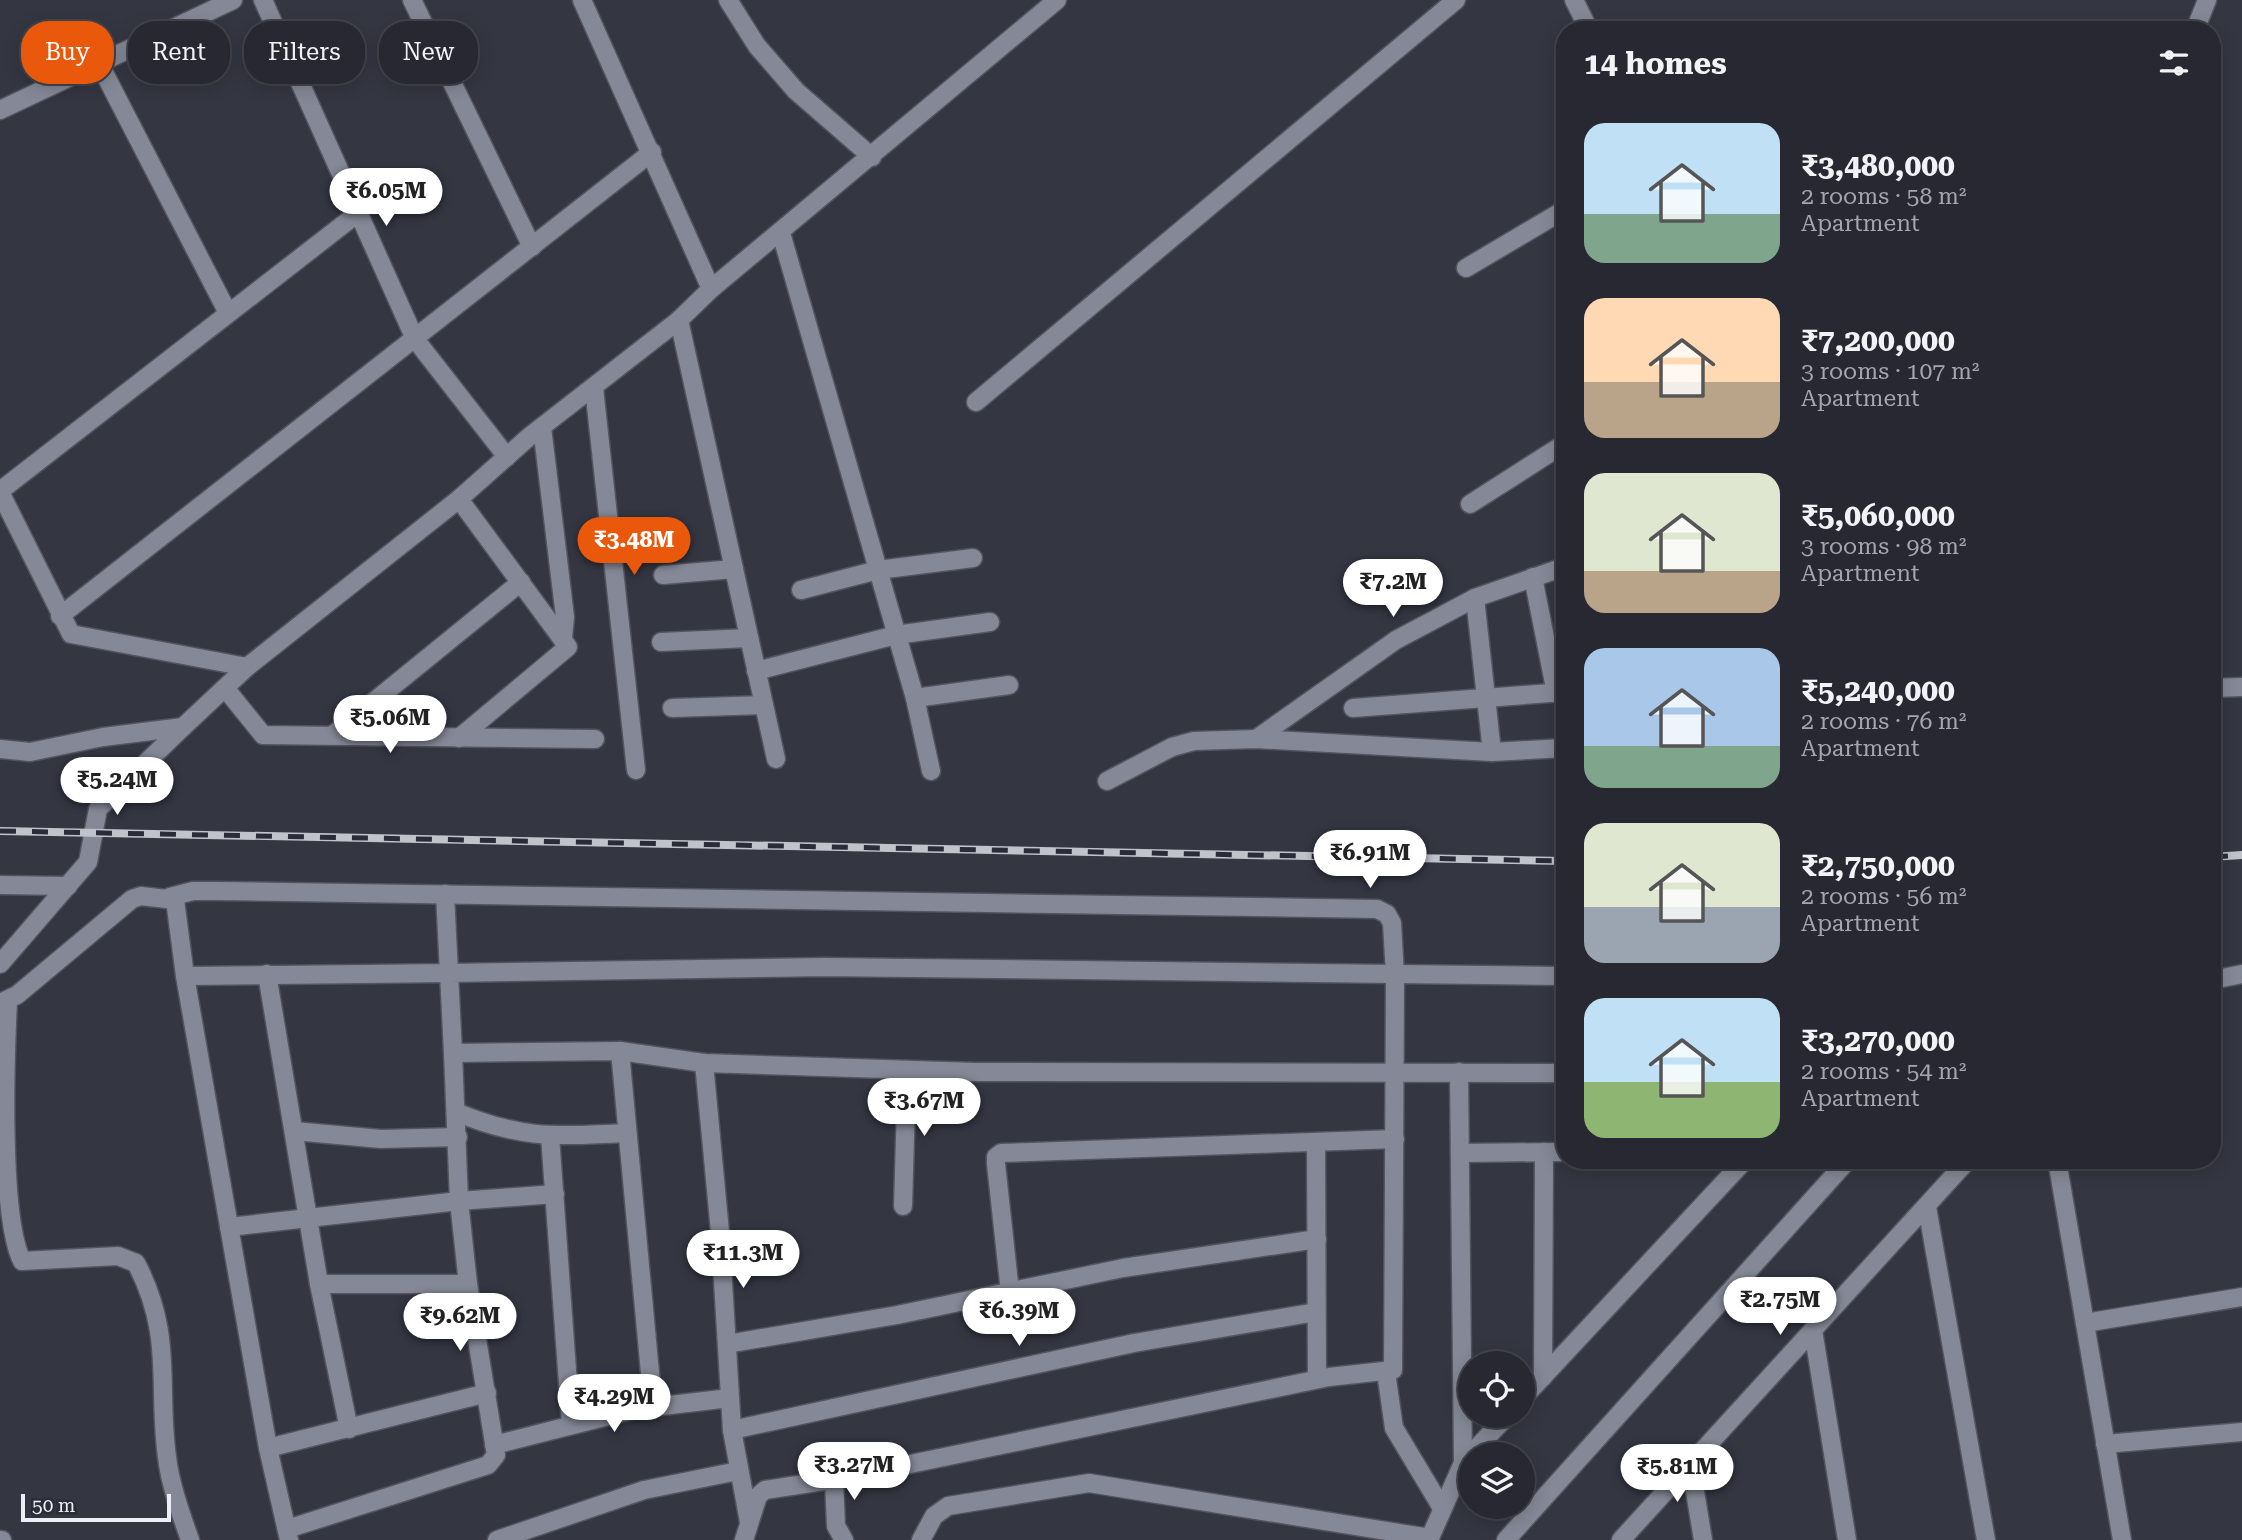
<!DOCTYPE html>
<html lang="en">
<head>
<meta charset="utf-8">
<style>
  :root { --surface:#272832; --page:#2f303a; --text:#f1f3f6; --muted:#a4a6ac; --line:#43444d; --accent:#ea580c }
  body { margin:0; font-family:"Roboto Serif",serif; background:var(--page); color:var(--text); height:100vh; display:flex; flex-direction:column; font-size:26px; white-space:nowrap }
  * { box-sizing:border-box; margin:0 }
  p { font-size:23px; color:var(--muted) }
  .icon { flex:none; width:38px; height:38px; fill:none; stroke:currentColor; stroke-width:2; stroke-linecap:round; stroke-linejoin:round }
  .map { position:relative; flex:1; overflow:hidden }
  .side { position:absolute; left:1556px; top:21px; width:665px; height:1148px; display:flex; flex-direction:column; background:var(--surface); border-radius:28px; box-shadow:0 4px 18px #0003,0 0 0 2px var(--line) }
  .side>* { flex:none }
  .hud { position:absolute; left:21px; top:21px; width:665px; height:63px; display:flex; gap:14px }
  .controls { position:absolute; left:1458px; top:1351px; display:grid; gap:14px }
  .controls a { display:grid; place-items:center; width:77px; height:77px; border-radius:50%; background:var(--surface); box-shadow:0 4px 18px #0003,0 0 0 2px var(--line); font-size:35px }
  .scale { position:absolute; left:21px; bottom:18px; width:150px; box-sizing:border-box; padding-left:7px; border:4px solid #edeff7; border-top:0; font-size:19px; line-height:24px; white-space:nowrap; color:#edeff7; -webkit-text-stroke:5px #2a2c38; paint-order:stroke }
  .price { position:absolute; translate:-50% -60px; padding:0 16px; border-radius:24px; background:#fff; color:#222; font-size:23px; line-height:46px; filter:drop-shadow(0 2px 4px #0008) }
  .price::after { content:''; position:absolute; left:50%; top:42px; width:21px; height:16px; margin-left:-10px; background:inherit; clip-path:polygon(0 0,100% 0,50% 100%) }
  .price.current { background:var(--accent); color:#fff }
  ul { padding:0; list-style:none }
  li { display:flex; align-items:center; gap:21px; height:175px; padding:0 28px }
  li span { display:grid; place-items:center; flex:none; width:196px; height:140px; border-radius:21px; color:#555 }
  li>.icon { margin-inline-start:auto }
  span .icon { width:84px; height:84px; fill:#fffc; stroke-width:1 }
  li b { font-size:30px }
  h2 { display:flex; justify-content:space-between; align-items:center; height:84px; padding:0 28px; font-size:30px }
  .pill { padding:0 24px; border-radius:28px; background:var(--surface); box-shadow:0 4px 18px #0003,0 0 0 2px var(--line); font-size:24px; line-height:63px }
  .pill.current { background:var(--accent); color:#fff }
  .map>svg:first-child { display:block }
  .lines { fill:none; stroke-linecap:round; stroke-linejoin:round }
  .minor-casing { stroke:#52545e; stroke-width:21 }
  .minor { stroke:#858896; stroke-width:18 }
  .rail-casing { stroke:#c1c3cc; stroke-width:8 }
  .rail { stroke:#2a2c38; stroke-width:5; stroke-dasharray:16; stroke-linecap:butt }
</style>
</head>
<body>
<div class="map">
<svg width="2242" height="1540" viewBox="0 0 2242 1540">
  <rect width="100%" height="100%" fill="#343642"/>
  <g class="lines">
    <g class="minor-casing">
      <g id="minor">
        <path d="M263 0 415 339 507 457"/>
        <path d="M412 0 532 247"/>
        <path d="M582 0 711 289"/>
        <path d="M728 0 757 46 796 91 872 157"/>
        <path d="M1574 0 1589 30"/>
        <path d="M2195 30 2207 0"/>
        <path d="M99 63 228 313"/>
        <path d="M0 110 233 0"/>
        <path d="M781 233 915 698 931 771"/>
        <path d="M1466 268 1564 210"/>
        <path d="M679 320 776 759"/>
        <path d="M594 388 636 770"/>
        <path d="M976 402 1456 0"/>
        <path d="M542 427 565 617 563 638"/>
        <path d="M0 491 358 213"/>
        <path d="M0 492 71 634 247 667"/>
        <path d="M1470 504 1564 444"/>
        <path d="M663 575 734 569"/>
        <path d="M1533 577 1556 693"/>
        <path d="M801 590 878 570 973 558"/>
        <path d="M1475 598 1492 752"/>
        <path d="M60 616 652 152"/>
        <path d="M661 642 749 638"/>
        <path d="M756 671 896 635 990 622"/>
        <path d="M225 688 263 735 595 739"/>
        <path d="M2212 688 2242 687"/>
        <path d="M915 698 1009 685"/>
        <path d="M672 708 764 705"/>
        <path d="M1353 708 1564 692"/>
        <path d="M334 734 521 582"/>
        <path d="M459 738 568 647 459 499"/>
        <path d="M1256 739 1396 640 1475 598 1564 567"/>
        <path d="M0 749 30 752 103 737 183 727"/>
        <path d="M1107 781 1172 747 1194 741 1256 739 1492 752 1564 748"/>
        <path d="M0 885 68 886"/>
        <path d="M170 897 193 891H216L1377 909 1387 914 1392 923 1395 975 1393 1370 1329 1377 843 1478 765 1490 758 1496 744 1540"/>
        <path d="M0 964 88 862 98 809 183 727 247 667 459 499 530 436 679 320 711 289 1057 0"/>
        <path d="M267 974 319 1284 349 1429"/>
        <path d="M185 976 449 973 445 894"/>
        <path d="M1564 976 824 967 449 973 453 1053 620 1051 704 1063 976 1072 1564 1073"/>
        <path d="M2212 980 2242 974"/>
        <path d="M8 1001C5 1061 0 1217 22 1261L118 1256 136 1263C174 1335 157 1385 167 1457 170 1484 181 1514 190 1540"/>
        <path d="M0 1003 17 995 132 899 141 896 175 900 185 976 268 1448 289 1540"/>
        <path d="M620 1051 653 1405"/>
        <path d="M704 1063 720 1232 732 1430 749 1522"/>
        <path d="M456 1112C523 1140 556 1136 626 1133"/>
        <path d="M294 1131 381 1139 458 1137"/>
        <path d="M550 1136 571 1425"/>
        <path d="M1316 1144 1317 1379"/>
        <path d="M1460 1153 1564 1152"/>
        <path d="M2057 1160 2122 1540"/>
        <path d="M903 1206 907 1070"/>
        <path d="M1927 1207 1986 1540"/>
        <path d="M229 1227 459 1201 555 1194"/>
        <path d="M319 1284H468"/>
        <path d="M1010 1292 996 1164V1157L1001 1153 1395 1139"/>
        <path d="M2085 1323 2242 1297"/>
        <path d="M1813 1330 1847 1540"/>
        <path d="M727 1344 897 1315 1123 1268 1317 1239"/>
        <path d="M1386 1372 1394 1428 1442 1508"/>
        <path d="M1543 1377 1544 1152"/>
        <path d="M1522 1399 1745 1160"/>
        <path d="M732 1430 1134 1343 1316 1312"/>
        <path d="M2105 1444 2242 1432"/>
        <path d="M494 1445 636 1409 730 1398"/>
        <path d="M268 1448 487 1393"/>
        <path d="M1471 1454 1507 1416"/>
        <path d="M1690 1461 1703 1540"/>
        <path d="M834 1479 836 1526 844 1540"/>
        <path d="M287 1529 488 1465 496 1455 468 1284 459 1201 453 1053"/>
        <path d="M0 1540H2"/>
        <path d="M497 1540 644 1490 738 1471"/>
        <path d="M921 1540 934 1516 948 1506 1089 1483 1430 1538"/>
        <path d="M1429 1540 1463 1463 1459 1072"/>
        <path d="M1506 1540 1848 1160"/>
        <path d="M1621 1540 1968 1160"/>
      </g>
    </g>
    <use href="#minor" class="minor"/>
    <g class="rail-casing">
      <g id="rail">
        <path d="M0 831 1564 861"/>
        <path d="M2212 857 2242 855"/>
      </g>
    </g>
    <use href="#rail" class="rail"/>
  </g>
</svg>
<div class="controls">
<a><svg class="icon" aria-label="locate" viewBox="0 0 24 24"><circle cx="12" cy="12" r="6"/><path d="M12 2v4M12 18v4M2 12h4M18 12h4"/></svg></a>
<a><svg class="icon" aria-label="layers" viewBox="0 0 24 24"><path d="M12 4l9 5-9 5-9-5zM3 14l9 5 9-5"/></svg></a>
</div>
<div class="scale">50 m</div>
<b class="price" style="left:386px;top:228px">₹6.05M</b>
<b class="price current" style="left:634px;top:577px">₹3.48M</b>
<b class="price" style="left:1393px;top:619px">₹7.2M</b>
<b class="price" style="left:390px;top:755px">₹5.06M</b>
<b class="price" style="left:117px;top:817px">₹5.24M</b>
<b class="price" style="left:1370px;top:890px">₹6.91M</b>
<b class="price" style="left:924px;top:1138px">₹3.67M</b>
<b class="price" style="left:743px;top:1290px">₹11.3M</b>
<b class="price" style="left:1780px;top:1337px">₹2.75M</b>
<b class="price" style="left:1019px;top:1348px">₹6.39M</b>
<b class="price" style="left:460px;top:1353px">₹9.62M</b>
<b class="price" style="left:614px;top:1434px">₹4.29M</b>
<b class="price" style="left:854px;top:1502px">₹3.27M</b>
<b class="price" style="left:1677px;top:1504px">₹5.81M</b>
<div class="hud">
<a class="pill current">Buy</a>
<a class="pill">Rent</a>
<a class="pill">Filters</a>
<a class="pill">New</a>
</div>
<section class="side">
<h2>14 homes<svg class="icon" aria-label="filters" viewBox="0 0 24 24"><path d="M4 7h16M4 17h16"/><circle cx="9" cy="7" r="2"/><circle cx="15" cy="17" r="2"/></svg></h2>
<ul>
<li><span style="background:linear-gradient(#bfe0f5 65%,#7fa58c 0)"><svg class="icon" aria-label="home" viewBox="0 0 24 24"><path d="M3 11l9-7 9 7M6 9v11h12V9"/></svg></span><div><b>₹3,480,000</b><p>2 rooms · 58 m²</p><p>Apartment</p></div></li>
<li><span style="background:linear-gradient(#ffd9b3 60%,#b9a48a 0)"><svg class="icon" aria-label="home" viewBox="0 0 24 24"><path d="M3 11l9-7 9 7M6 9v11h12V9"/></svg></span><div><b>₹7,200,000</b><p>3 rooms · 107 m²</p><p>Apartment</p></div></li>
<li><span style="background:linear-gradient(#dfe7d0 70%,#b9a48a 0)"><svg class="icon" aria-label="home" viewBox="0 0 24 24"><path d="M3 11l9-7 9 7M6 9v11h12V9"/></svg></span><div><b>₹5,060,000</b><p>3 rooms · 98 m²</p><p>Apartment</p></div></li>
<li><span style="background:linear-gradient(#a9c7e8 70%,#7fa58c 0)"><svg class="icon" aria-label="home" viewBox="0 0 24 24"><path d="M3 11l9-7 9 7M6 9v11h12V9"/></svg></span><div><b>₹5,240,000</b><p>2 rooms · 76 m²</p><p>Apartment</p></div></li>
<li><span style="background:linear-gradient(#dfe7d0 60%,#9aa5b1 0)"><svg class="icon" aria-label="home" viewBox="0 0 24 24"><path d="M3 11l9-7 9 7M6 9v11h12V9"/></svg></span><div><b>₹2,750,000</b><p>2 rooms · 56 m²</p><p>Apartment</p></div></li>
<li><span style="background:linear-gradient(#bfe0f5 60%,#8fb573 0)"><svg class="icon" aria-label="home" viewBox="0 0 24 24"><path d="M3 11l9-7 9 7M6 9v11h12V9"/></svg></span><div><b>₹3,270,000</b><p>2 rooms · 54 m²</p><p>Apartment</p></div></li>
</ul>
</section>
</div>
</body>
</html>
